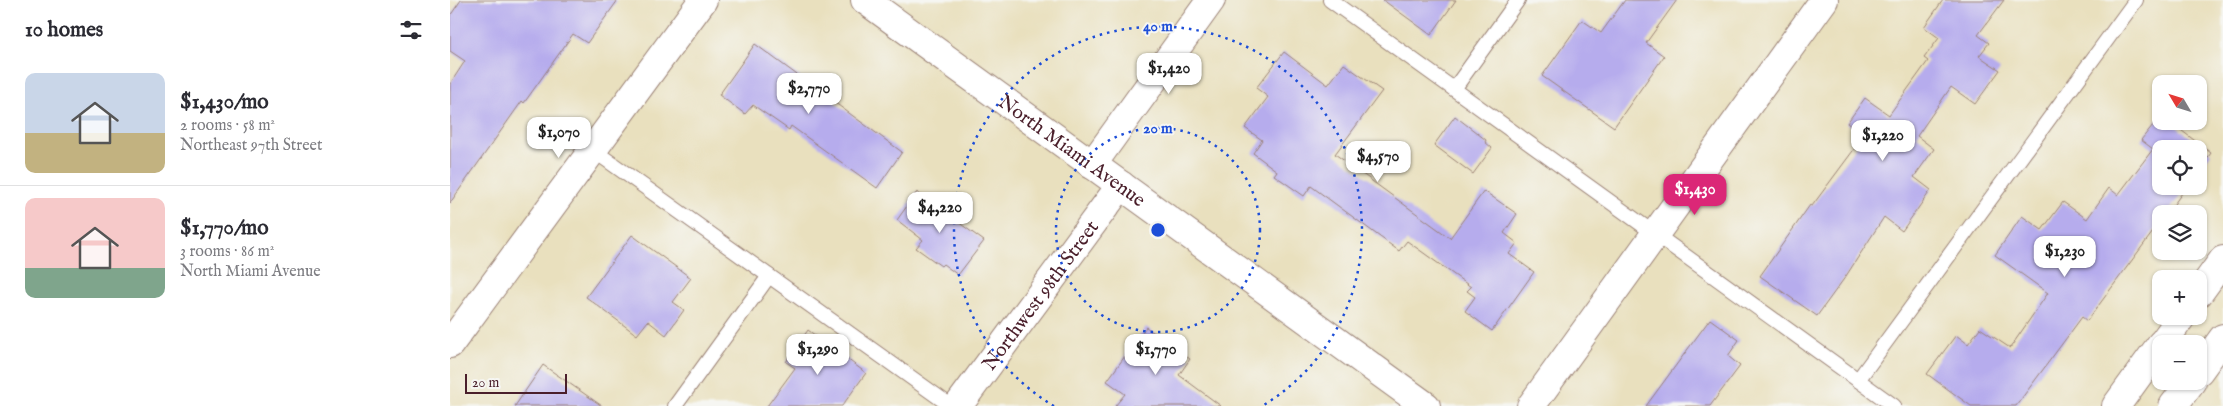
<!DOCTYPE html>
<html lang="en">
<head>
<meta charset="utf-8">
<style>
  :root { --surface:#fff; --page:#f2f2f3; --text:#2b2b33; --muted:#7c7c81; --line:#e1e1e2; --accent:#db2777 }
  body { margin:0; font-family:"IM FELL English",serif; background:var(--page); color:var(--text); height:100vh; display:flex; flex-direction:column; font-size:19px; white-space:nowrap }
  * { box-sizing:border-box; margin:0 }
  p { font-size:16px; color:var(--muted) }
  .icon { flex:none; width:28px; height:28px; fill:none; stroke:currentColor; stroke-width:2; stroke-linecap:round; stroke-linejoin:round }
  .map { position:relative; flex:1; overflow:hidden }
  .side { display:flex; flex-direction:column; background:var(--surface); width:450px }
  .side>* { flex:none }
  .needle { width:32px; rotate:308deg }
  .tools { position:absolute; left:1702px; top:75px; display:grid; gap:10px }
  .tools a { display:grid; place-items:center; width:55px; height:55px; border-radius:10px; background:var(--surface); box-shadow:0 1px 4px #0004; font-size:25px }
  .scale { position:absolute; left:15px; bottom:12px; width:102px; box-sizing:border-box; padding-left:5px; border:2px solid #4a1f2b; border-top:0; font-size:14px; line-height:18px; white-space:nowrap; color:#4a1f2b; -webkit-text-stroke:4px #f6f6f2; paint-order:stroke }
  .price { position:absolute; translate:-50% -42px; padding:0 11px; border-radius:10px; background:#fff; color:#222; font-size:16px; line-height:32px; filter:drop-shadow(0 1px 2px #0008) }
  .price::after { content:''; position:absolute; left:50%; top:30px; width:15px; height:11px; margin-left:-8px; background:inherit; clip-path:polygon(0 0,100% 0,50% 100%) }
  .price.selected { background:var(--accent); color:#fff }
  ul { padding:0; list-style:none }
  li { display:flex; align-items:center; gap:15px; height:125px; padding:0 25px }
  li+li { border-top:1px solid var(--line) }
  li span { display:grid; place-items:center; flex:none; width:140px; height:100px; border-radius:10px; color:#555 }
  li>.icon { margin-inline-start:auto }
  span .icon { width:60px; height:60px; fill:#fffc; stroke-width:1 }
  li b { font-size:21px }
  h2 { display:flex; justify-content:space-between; align-items:center; height:60px; padding:0 25px; font-size:21px }
  main { display:flex; flex:1; min-height:0 }
  .map>svg:first-child { display:block }
  .building { fill:#b6aced }
  .lines { fill:none; stroke-linecap:round; stroke-linejoin:round }
  .lane-casing { stroke:#9a8074; stroke-width:16 }
  .street-casing { stroke:#9a8074; stroke-width:30 }
  .secondary-casing { stroke:#9a8074; stroke-width:30 }
  .lane { stroke:#fff; stroke-width:14 }
  .street { stroke:#fff; stroke-width:28 }
  .secondary { stroke:#fff; stroke-width:28 }
  .ring { fill:none; stroke:#1d4ed8; stroke-width:2.5; stroke-dasharray:2.5 5 }
  .labels { text-anchor:middle; stroke-width:4; stroke-linejoin:round; paint-order:stroke }
  .street-label { font-size:20px; fill:#4a1f2b; stroke:#f6f6f2 }
  .centre { fill:#1d4ed8; stroke:#f6f6f2; stroke-width:2.5 }
  .ring-label { font-size:15px; text-anchor:middle; font-weight:bold; fill:#1d4ed8; stroke:#f6f6f2; stroke-width:4; stroke-linejoin:round; paint-order:stroke }
</style>
</head>
<body>
<main>
<section class="side">
<h2>10 homes<svg class="icon" aria-label="filters" viewBox="0 0 24 24"><path d="M4 7h16M4 17h16"/><circle cx="9" cy="7" r="2"/><circle cx="15" cy="17" r="2"/></svg></h2>
<ul>
<li><span style="background:linear-gradient(#c9d6e8 60%,#c2b280 0)"><svg class="icon" aria-label="home" viewBox="0 0 24 24"><path d="M3 11l9-7 9 7M6 9v11h12V9"/></svg></span><div><b>$1,430/mo</b><p>2 rooms · 58 m²</p><p>Northeast 97th Street</p></div></li>
<li><span style="background:linear-gradient(#f6c9c9 70%,#7fa58c 0)"><svg class="icon" aria-label="home" viewBox="0 0 24 24"><path d="M3 11l9-7 9 7M6 9v11h12V9"/></svg></span><div><b>$1,770/mo</b><p>3 rooms · 86 m²</p><p>North Miami Avenue</p></div></li>
</ul>
</section>
<div class="map">
<svg width="1773" height="406" viewBox="0 0 1773 406">
  <rect width="100%" height="100%" fill="#f6f6f2"/>
  <filter id="ink" filterUnits="userSpaceOnUse"><feTurbulence type="fractalNoise" baseFrequency=".02" numOctaves="2"/><feDisplacementMap in="SourceGraphic" scale="10" xChannelSelector="R" yChannelSelector="G"/><feConvolveMatrix kernelMatrix="1 2 1 2 8 2 1 2 1" color-interpolation-filters="sRGB"/></filter>
  <filter id="wash" filterUnits="userSpaceOnUse"><feTurbulence type="fractalNoise" baseFrequency=".0096" numOctaves="4" result="noise"/><feDisplacementMap in="SourceGraphic" scale="20" xChannelSelector="R" yChannelSelector="G"/><feGaussianBlur stdDeviation="1.12" result="paint"/><feColorMatrix in="noise" values="0 0 0 0 0 0 0 0 0 0 0 0 0 0 0 0 0 1.4 0 .05"/><feComposite in="paint" operator="in"/></filter>
  <g filter="url(#wash)">
    <rect width="100%" height="100%" fill="#e9e0be"/>
    <g id="blocks">
      <g class="building">
        <path d="M11 0H168L137 43 123 34 74 103 72 101 0 203V84L15 61 0 51V16Z"/>
        <path d="M933 0H1006L981 35Z"/>
        <path d="M1175 0H1227L1196 43 1214 56 1164 127 1092 76 1132 20 1151 33Z"/>
        <path d="M1493 0H1554L1528 35 1539 43 1529 56 1550 70 1525 104 1501 87 1467 136 1484 149 1464 177 1481 190 1452 231 1434 217 1396 276 1367 316 1310 276 1360 205 1362 206 1414 136 1397 123 1415 98 1439 115 1478 61 1474 58 1489 38 1474 27Z"/>
        <path d="M305 44 452 152 427 188 341 126 339 130 303 105 295 114 269 95Z"/>
        <path d="M834 52 878 85 894 64 932 91 885 154 1000 238 1034 191 1067 214 1054 233 1067 243 1059 254 1084 272 1042 331 1015 311 1025 297 1017 291 1021 287 957 241 949 251 861 186 854 196 824 175 827 171 803 153 812 140 795 128 818 97 806 88Z"/>
        <path d="M1711 115V121H1719L1761 153 1749 170V149H1711V186H1737L1717 214H1711V221L1637 321 1632 317 1566 406H1521L1477 374 1506 335 1518 344 1530 328 1560 348 1598 293 1545 255 1572 216 1592 230 1613 202 1637 219 1659 188 1668 195 1703 149 1691 140Z"/>
        <path d="M1005 116 1036 140 1035 142 1042 148 1023 174 984 145Z"/>
        <path d="M467 192 534 241 508 275 493 264 491 266 466 248 473 240 447 220Z"/>
        <path d="M182 235 241 278 223 302 234 310 216 335 198 321 187 335 136 297Z"/>
        <path d="M1260 319 1289 340 1278 356 1290 366 1260 406H1196Z"/>
        <path d="M696 327 740 359 729 375 771 406H665L675 394 657 381Z"/>
        <path d="M358 330 416 373 392 406H317L345 368 336 362Z"/>
        <path d="M93 365 152 406H65Z"/>
      </g>
    </g>
  </g>
  <g filter="url(#ink)">
    <use href="#blocks" fill-opacity="0" stroke="#9a8074" stroke-width="1"/>
    <g class="lines">
      <g class="lane-casing">
        <g id="lane">
          <path d="M880 0 1444 406"/>
          <path d="M1004 89 1068 0"/>
          <path d="M143 150 501 406"/>
          <path d="M1408 380 1686 0"/>
          <path d="M225 406 319 276"/>
        </g>
      </g>
      <g class="street-casing">
        <g id="street">
          <path d="M642 165 761 0"/>
          <path d="M1749 293 1773 260"/>
          <path d="M0 344 253 0"/>
          <path d="M1712 344 1732 316"/>
          <path d="M1749 371 1773 338"/>
          <path id="s1" d="M508 406 671 185"/>
          <path d="M1081 406 1374 0"/>
          <path d="M1666 406 1711 344"/>
          <path d="M1723 406 1742 381"/>
        </g>
      </g>
      <g class="secondary-casing">
        <g id="secondary">
          <path id="s2" d="M415 0 976 406"/>
        </g>
      </g>
      <use href="#lane" class="lane"/>
      <use href="#street" class="street"/>
      <use href="#secondary" class="secondary"/>
    </g>
  </g>
  <g class="ring">
    <circle cx="708" cy="230" r="102"/>
    <path d="M604 406A204 204 0 1 1 812 406"/>
  </g>
  <g class="labels">
    <g class="street-label">
      <text dy="7" stroke="none"><textPath href="#s2" startOffset="256">North Miami Avenue</textPath></text>
      <text dy="7" stroke="none"><textPath href="#s1" startOffset="138">Northwest 98th Street</textPath></text>
    </g>
  </g>
  <circle cx="708" cy="230" r="8" class="centre"/>
  <g class="ring-label">
    <text x="708" y="31">40 m</text>
    <text x="708" y="133">20 m</text>
  </g>
</svg>
<div class="tools">
<a><svg class="needle" viewBox="-14 -14 28 28"><path d="M0-13l5 13h-10z" fill="#e53935"/><path d="M0 13l5-13h-10z" fill="#7c7c81"/></svg></a>
<a><svg class="icon" aria-label="locate" viewBox="0 0 24 24"><circle cx="12" cy="12" r="6"/><path d="M12 2v4M12 18v4M2 12h4M18 12h4"/></svg></a>
<a><svg class="icon" aria-label="layers" viewBox="0 0 24 24"><path d="M12 4l9 5-9 5-9-5zM3 14l9 5 9-5"/></svg></a>
<a>+</a>
<a>−</a>
</div>
<div class="scale">20 m</div>
<b class="price" style="left:719px;top:95px">$1,420</b>
<b class="price" style="left:359px;top:115px">$2,770</b>
<b class="price" style="left:109px;top:159px">$1,070</b>
<b class="price" style="left:1433px;top:162px">$1,220</b>
<b class="price" style="left:928px;top:183px">$4,570</b>
<b class="price selected" style="left:1245px;top:216px">$1,430</b>
<b class="price" style="left:490px;top:234px">$4,220</b>
<b class="price" style="left:1615px;top:278px">$1,230</b>
<b class="price" style="left:368px;top:376px">$1,290</b>
<b class="price" style="left:706px;top:376px">$1,770</b>
</div>
</main>
</body>
</html>
